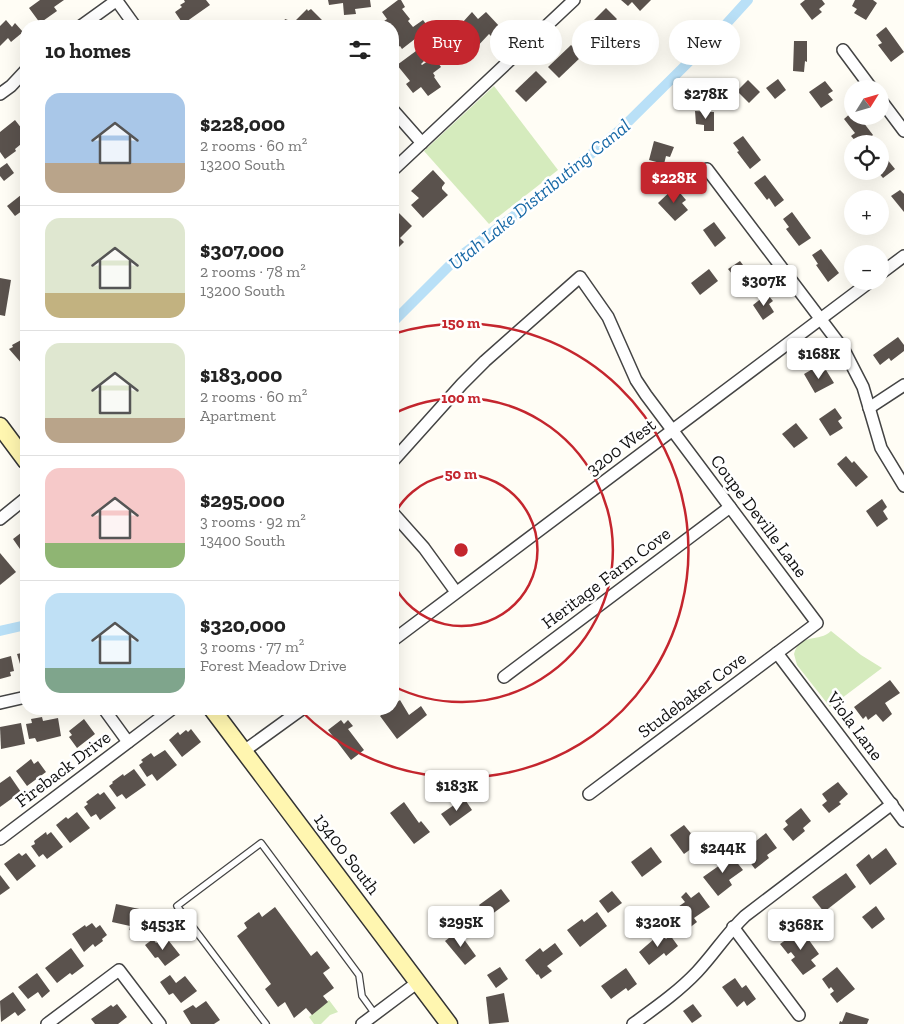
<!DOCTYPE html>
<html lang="en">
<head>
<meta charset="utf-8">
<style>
  :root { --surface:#fff; --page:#f6f6f6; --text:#222; --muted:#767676; --line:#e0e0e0; --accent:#c4262e }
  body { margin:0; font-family:"Zilla Slab",serif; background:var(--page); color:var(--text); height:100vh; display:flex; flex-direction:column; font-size:19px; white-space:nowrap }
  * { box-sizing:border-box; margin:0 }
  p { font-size:16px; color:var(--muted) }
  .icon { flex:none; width:28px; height:28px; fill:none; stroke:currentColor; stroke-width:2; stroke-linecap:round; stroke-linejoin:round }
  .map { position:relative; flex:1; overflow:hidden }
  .panel { position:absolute; left:20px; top:20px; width:379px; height:695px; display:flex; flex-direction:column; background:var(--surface); border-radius:20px; box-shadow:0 5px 20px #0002 }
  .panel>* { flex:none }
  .banner { position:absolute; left:414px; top:20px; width:415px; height:45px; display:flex; gap:10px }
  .needle { width:32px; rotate:53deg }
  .fabs { position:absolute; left:844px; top:80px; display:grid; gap:10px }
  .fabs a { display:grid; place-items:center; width:45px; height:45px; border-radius:50%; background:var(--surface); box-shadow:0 5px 20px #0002; font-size:25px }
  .price { position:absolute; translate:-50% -42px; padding:0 11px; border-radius:5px; background:#fff; color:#222; font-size:16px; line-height:32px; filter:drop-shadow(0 1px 2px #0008) }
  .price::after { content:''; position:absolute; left:50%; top:30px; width:15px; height:11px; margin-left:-8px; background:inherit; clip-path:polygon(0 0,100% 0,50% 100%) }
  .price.active { background:var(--accent); color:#fff }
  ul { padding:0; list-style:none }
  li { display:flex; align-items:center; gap:15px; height:125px; padding:0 25px }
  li+li { border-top:1px solid var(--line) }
  li span { display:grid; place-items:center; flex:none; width:140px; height:100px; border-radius:15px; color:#555 }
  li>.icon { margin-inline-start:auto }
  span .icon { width:60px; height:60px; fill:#fffc; stroke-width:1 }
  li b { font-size:21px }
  h2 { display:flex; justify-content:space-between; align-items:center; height:60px; padding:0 25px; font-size:21px }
  .pill { padding:0 18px; border-radius:22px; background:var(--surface); box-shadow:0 5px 20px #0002; font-size:18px; line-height:45px }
  .pill.active { background:var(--accent); color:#fff }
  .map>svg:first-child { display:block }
  .green { fill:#d5ebbd }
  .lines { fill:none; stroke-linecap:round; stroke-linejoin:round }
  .canal { stroke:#b9e0f7; stroke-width:10 }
  .building { fill:#5a524d }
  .service-casing { stroke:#444; stroke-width:8 }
  .minor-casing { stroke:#444; stroke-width:14 }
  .secondary-casing { stroke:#333; stroke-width:19 }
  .service { stroke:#fff; stroke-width:5.5 }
  .minor { stroke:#fff; stroke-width:11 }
  .secondary { stroke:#fff6b0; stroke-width:16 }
  .ring { fill:none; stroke:#c4262e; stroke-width:2.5 }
  .labels { text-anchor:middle; stroke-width:5; stroke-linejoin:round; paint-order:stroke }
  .street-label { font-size:18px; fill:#111; stroke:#fff }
  .water-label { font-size:19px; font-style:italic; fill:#1768a6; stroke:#fff }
  .centre { fill:#c4262e; stroke:#fff; stroke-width:2.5 }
  .ring-label { font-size:15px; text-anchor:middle; font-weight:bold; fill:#c4262e; stroke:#fff; stroke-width:5; stroke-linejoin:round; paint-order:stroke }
</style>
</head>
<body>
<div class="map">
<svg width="904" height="1024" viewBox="0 0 904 1024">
  <rect width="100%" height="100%" fill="#fffdf5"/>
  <g class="green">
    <path d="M494 86 558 170 489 224 424 151Z"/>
    <path d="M831 631 861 655 882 668 830 707 797 665 794 654C800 632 819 643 831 631Z"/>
    <path d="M329 1000 338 1012 330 1015 321 1024H314L309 1017Z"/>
  </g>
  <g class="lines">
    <g class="canal">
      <path d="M392 323 455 260 547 191 622 128 718 33 748 0"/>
      <path d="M0 631 26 625"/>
    </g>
  </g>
  <g class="building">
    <path d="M40 0H64L54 7 57 11 40 23 29 8Z"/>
    <path d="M184 0H206L210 5 183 24 175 12 182 7 180 5 185 2Z"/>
    <path d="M328 0H370L371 7 355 9 356 14 344 15 343 3 329 5Z"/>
    <path d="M398 0H401L405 7 402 9 410 19 408 21 413 27 423 20 429 28 402 49 400 46 398 47 394 41 395 40 392 36V26H377L387 19 382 12Z"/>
    <path d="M621 0H651L640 11 632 2 628 6Z"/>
    <path d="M805 0H822L825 4 819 9 822 12 812 20 800 4Z"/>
    <path d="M855 0H873L877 3 866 20 854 13 857 9 852 6Z"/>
    <path d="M606 8 617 19 610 26 615 32 609 38 603 32 596 39 585 29Z"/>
    <path d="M307 9 308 11 311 9 322 20 316 26H282L285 19 294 22Z"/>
    <path d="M472 12 478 19 486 12 501 28 492 37 489 34 475 49 459 32 465 27 462 23Z"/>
    <path d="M6 20 12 27 15 23 23 32 11 42 8 38 0 46V26Z"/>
    <path d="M886 27 904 52 891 62 878 45 882 43 876 35Z"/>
    <path d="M794 41H807V62L805 61 804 72 793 71Z"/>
    <path d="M571 45 582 56 559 78 548 67Z"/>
    <path d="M416 51 424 61 421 64 422 65 434 57 441 67 433 73 435 76 434 77 441 87 428 96 421 87 413 93 406 84 410 81 397 65Z"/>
    <path d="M536 71 547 82 526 102 515 91Z"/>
    <path d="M778 79 786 90 775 99 766 88Z"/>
    <path d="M748 80 760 92 749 103 737 91Z"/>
    <path d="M825 81 833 91 828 94 833 100 821 108 809 92Z"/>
    <path d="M695 111 714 112V131H704V125L696 124Z"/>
    <path d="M852 112V116H855L858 120 860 118 873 135 862 144H858L851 136 855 133 844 119Z"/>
    <path d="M15 120 26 134V140L15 149 16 151 5 159 0 152V132Z"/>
    <path d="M743 136 761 160 750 169 737 152 739 151 733 143Z"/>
    <path d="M654 141 674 147 670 157 666 156 664 164 649 160Z"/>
    <path d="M882 153 895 169 883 178 877 171H880V154Z"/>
    <path d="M7 163 14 173 4 181 0 176V168Z"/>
    <path d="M433 170 445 183 442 187V189L448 195 423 218 411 205 419 198 411 191Z"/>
    <path d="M765 175 784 200 775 207 769 198 767 200 754 183Z"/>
    <path d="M675 187 686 200 682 203 688 210 675 221 658 203Z"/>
    <path d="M900 190 904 194V212L891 196Z"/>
    <path d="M26 191V208L15 216 7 206Z"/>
    <path d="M397 211 412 226 400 238 404 242 396 250 392 246V216Z"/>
    <path d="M792 212 811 238 799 246 786 229 789 227 783 219Z"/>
    <path d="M714 222 726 238 715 247 703 230Z"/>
    <path d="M821 249 839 273 828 282 816 265 818 264 812 255Z"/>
    <path d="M740 261 752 277 741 285 728 269Z"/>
    <path d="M709 269 718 281 700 295 691 283Z"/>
    <path d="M0 278 11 280 5 316 0 315Z"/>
    <path d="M767 294 773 301 769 304 774 312 763 320 753 305Z"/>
    <path d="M898 337 904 345V351L891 361 889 358 880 365 873 355Z"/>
    <path d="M23 339 26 343V377L20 367 23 365 9 349 13 347 12 345Z"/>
    <path d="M816 367 819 374 826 370 834 383 815 393 804 374Z"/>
    <path d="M835 408 842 418 838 421 843 428 830 436 819 419Z"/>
    <path d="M796 423 808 438 794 448 782 434Z"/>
    <path d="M846 456 852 463 854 461 868 477 856 487 837 464Z"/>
    <path d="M882 499 887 507 883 511 888 519 877 527 866 511Z"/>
    <path d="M26 529V547L25 545 20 549 13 539Z"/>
    <path d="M0 553 16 572 0 585Z"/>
    <path d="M26 652V673L23 674 17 654Z"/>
    <path d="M11 656 14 671 10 672 11 676 0 679V659Z"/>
    <path d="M890 680 900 693 885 703 892 714 883 722 876 714 868 720 866 716 863 719 854 707Z"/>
    <path d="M400 700 409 715 421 706 427 715 397 739 380 716 389 709H392V706Z"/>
    <path d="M42 717 43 721 58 718 61 736 37 742 35 738 29 739 26 724 32 723 31 719Z"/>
    <path d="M84 719 95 734 77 748 69 737 72 735 69 731Z"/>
    <path d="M341 720 344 724 348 720 353 726 348 729 364 750 351 760 328 730Z"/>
    <path d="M21 723 25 744 1 749 0 727Z"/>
    <path d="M191 729 201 742 182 757 169 740 178 732 180 735 186 730 188 732Z"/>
    <path d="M165 750 177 765 157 781 152 774 147 777 139 765 143 762 141 760 151 753 154 757Z"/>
    <path d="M31 759 34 764 38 761 46 772 27 786 16 771Z"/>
    <path d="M134 769 146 785 126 799 122 794 117 797 109 786 113 783 112 782 123 774 124 776Z"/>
    <path d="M10 776 21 792 0 807V783Z"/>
    <path d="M838 782 848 794 839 802 841 804 829 813 822 805 827 801 822 794Z"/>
    <path d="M104 792 116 808 100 820 96 814 91 817 84 807 88 804 86 802 98 793 100 795Z"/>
    <path d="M464 798 472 810 450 826 441 814Z"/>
    <path d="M404 802 419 823 421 821 430 832 414 844 390 813Z"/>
    <path d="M801 808 811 821 803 828 805 831 793 841 783 829 788 825 785 821Z"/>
    <path d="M77 812 90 828 70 843 56 825 66 817 68 819Z"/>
    <path d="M684 825 699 843 684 854 670 835Z"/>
    <path d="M46 832 47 835 51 832 63 847 47 859 43 854 39 857 31 846 35 844 34 841Z"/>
    <path d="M766 833 777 848 767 855 769 858 755 869 746 857 748 855 745 850Z"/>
    <path d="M651 847 662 862 642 877 631 862Z"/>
    <path d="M886 848 897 864 870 885 856 865 869 854 872 859Z"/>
    <path d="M19 853 22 856 26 853 36 866 17 881 4 864Z"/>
    <path d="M721 855 725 860 731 855 743 870 729 880 732 885 718 896 703 877 720 865 715 859Z"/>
    <path d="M846 873 856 887 824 912 812 897Z"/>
    <path d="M0 875 10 888 0 895Z"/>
    <path d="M501 889 510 901 488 917 479 905Z"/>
    <path d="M612 891 622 903 608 913 599 901Z"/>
    <path d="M686 892 691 898 699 892 710 907 694 918 697 922 684 932 673 917 679 913 675 909 685 902 681 897Z"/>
    <path d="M116 904 144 910 142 921 147 923 145 933 129 930 130 926 112 922Z"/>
    <path d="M876 906 885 919 872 929 862 917Z"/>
    <path d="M275 907 311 956 317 951 330 968 323 973 334 988 323 996 328 1002 312 1015 306 1008 294 1018 285 1002 278 1007 265 989 271 984 237 936 247 928 244 923 259 912 262 917Z"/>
    <path d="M597 912 607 926 580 947 567 930 582 919 584 922Z"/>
    <path d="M92 923 96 928 100 925 107 935 102 939 103 941 95 947 93 944 84 952 72 934 85 925 86 927Z"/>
    <path d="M801 929 819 954 811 960 816 966 803 975 791 960 795 957 791 952 788 954 780 944Z"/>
    <path d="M458 931 476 956 465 965 445 941Z"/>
    <path d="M661 933 666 939 670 935 678 946 666 956 664 953 649 965 639 952Z"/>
    <path d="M165 936 180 955 165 966 158 957 155 958 145 945 153 939 156 943Z"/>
    <path d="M555 943 563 954 547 966 552 971 541 979 538 974 537 975 525 960 540 948 543 952Z"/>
    <path d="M71 948 84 966 72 975 70 973 57 983 45 968Z"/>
    <path d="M500 967 508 979 496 988 487 975Z"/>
    <path d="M837 967 855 989 837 1003 830 994 834 991 831 987 829 989 822 979Z"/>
    <path d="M626 968 637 984 628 991 626 988 611 999 601 986Z"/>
    <path d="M37 973 50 991 42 998 38 992 28 999 18 987Z"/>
    <path d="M170 975 176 983 185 976 197 991 181 1003 173 993 169 995 160 982Z"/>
    <path d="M735 978 742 988 746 985 756 999 747 1006 744 1001 737 1007 722 987Z"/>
    <path d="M13 992 26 1010 18 1016 15 1012 1 1022 0 1001Z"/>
    <path d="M504 993 509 1022 489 1024 486 997Z"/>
    <path d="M206 1001 220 1020 214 1024H191L183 1011 193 1005 196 1008Z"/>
    <path d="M117 1004 127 1017 118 1024H95L91 1019 111 1005 113 1007Z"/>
    <path d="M693 1004 702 1016 692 1023 683 1011Z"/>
    <path d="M846 1012 869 1019 867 1024H839L840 1021 842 1022Z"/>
  </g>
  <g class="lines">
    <g class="service-casing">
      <path id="service" d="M266 1024 177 906 261 843 359 975 362 996 375 1014"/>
    </g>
    <g class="minor-casing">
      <g id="minor">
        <path d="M117 1 135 26"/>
        <path d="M81 26 117 0"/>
        <path d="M843 50 872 89"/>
        <path d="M0 94 11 86 26 70"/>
        <path d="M880 99 904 131"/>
        <path d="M392 109 422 143"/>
        <path d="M707 169 844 350 863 387 881 448 904 486"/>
        <path d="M392 171 574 0"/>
        <path d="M880 274 904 256"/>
        <path d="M869 408 904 385"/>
        <path d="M392 462 462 384 485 361 580 277 608 317 636 380 646 395 817 623 589 794"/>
        <path d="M392 512 424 548 456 592"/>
        <path d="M0 519 26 498"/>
        <path d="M392 641 871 281"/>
        <path d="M777 653 904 821"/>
        <path d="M504 677 730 507"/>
        <path d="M0 703 26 697"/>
        <path d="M104 709 128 742"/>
        <path d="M244 751 302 709"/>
        <path d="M0 839 172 709"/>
        <path d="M733 927 799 1015"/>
        <path d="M47 1024 119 970 160 1024"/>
        <path d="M362 1024 418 982"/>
        <path d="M633 1024C655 1008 678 992 697 972 714 954 727 933 745 916L892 804"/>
      </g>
    </g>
    <g class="secondary-casing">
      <g id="secondary">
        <path d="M0 426 26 461"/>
        <path d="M212 709 449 1024"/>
      </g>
    </g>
    <use href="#service" class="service"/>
    <use href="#minor" class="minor"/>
    <use href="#secondary" class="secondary"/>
  </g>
  <g class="ring">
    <path d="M393 517A76 76 0 1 1 393 583"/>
    <path d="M393 414A152 152 0 1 1 393 686"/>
    <path d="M393 334A227 227 0 1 1 299 709"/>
  </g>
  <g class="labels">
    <g class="street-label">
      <text transform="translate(621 447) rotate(-37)" y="6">3200 West</text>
      <text transform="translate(759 516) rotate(53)" y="6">Coupe Deville Lane</text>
      <text transform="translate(606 578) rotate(-37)" y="6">Heritage Farm Cove</text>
      <text transform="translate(692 695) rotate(-37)" y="6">Studebaker Cove</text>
      <text transform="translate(855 726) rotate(53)" y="6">Viola Lane</text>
      <text transform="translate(63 769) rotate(-37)" y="6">Fireback Drive</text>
      <text transform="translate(347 854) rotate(53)" y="6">13400 South</text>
    </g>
    <g class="water-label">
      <text transform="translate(539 194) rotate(-39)" y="7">Utah Lake Distributing Canal</text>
    </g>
  </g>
  <circle cx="461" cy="550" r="8" class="centre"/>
  <g class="ring-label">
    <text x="461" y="328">150 m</text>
    <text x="461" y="403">100 m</text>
    <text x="461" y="479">50 m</text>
  </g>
</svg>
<div class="fabs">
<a><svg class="needle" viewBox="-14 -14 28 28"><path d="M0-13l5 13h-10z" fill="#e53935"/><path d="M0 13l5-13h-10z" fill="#767676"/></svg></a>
<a><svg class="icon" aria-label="locate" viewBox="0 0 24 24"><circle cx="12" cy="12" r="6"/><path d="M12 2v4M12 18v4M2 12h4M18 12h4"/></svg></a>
<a>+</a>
<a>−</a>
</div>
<b class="price" style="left:706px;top:120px">$278K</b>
<b class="price active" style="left:674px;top:204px">$228K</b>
<b class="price" style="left:764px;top:307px">$307K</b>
<b class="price" style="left:819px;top:380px">$168K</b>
<b class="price" style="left:457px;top:812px">$183K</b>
<b class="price" style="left:723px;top:874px">$244K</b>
<b class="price" style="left:461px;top:948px">$295K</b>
<b class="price" style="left:658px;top:948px">$320K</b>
<b class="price" style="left:163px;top:951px">$453K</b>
<b class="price" style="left:801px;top:951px">$368K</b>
<div class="banner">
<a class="pill active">Buy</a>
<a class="pill">Rent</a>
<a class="pill">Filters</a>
<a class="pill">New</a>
</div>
<section class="panel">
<h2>10 homes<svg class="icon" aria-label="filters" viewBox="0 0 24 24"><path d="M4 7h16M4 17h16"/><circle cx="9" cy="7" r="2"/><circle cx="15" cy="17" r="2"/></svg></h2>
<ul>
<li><span style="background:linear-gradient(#a9c7e8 70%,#b9a48a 0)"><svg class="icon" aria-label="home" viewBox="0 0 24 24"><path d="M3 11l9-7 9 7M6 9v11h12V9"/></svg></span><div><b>$228,000</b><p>2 rooms · 60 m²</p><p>13200 South</p></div></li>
<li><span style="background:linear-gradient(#dfe7d0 75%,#c2b280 0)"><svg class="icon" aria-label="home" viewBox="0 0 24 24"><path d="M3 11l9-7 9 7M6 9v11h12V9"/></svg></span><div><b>$307,000</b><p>2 rooms · 78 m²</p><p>13200 South</p></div></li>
<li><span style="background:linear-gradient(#dfe7d0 75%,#b9a48a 0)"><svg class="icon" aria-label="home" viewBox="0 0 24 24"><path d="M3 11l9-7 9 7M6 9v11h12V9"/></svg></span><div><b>$183,000</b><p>2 rooms · 60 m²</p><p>Apartment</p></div></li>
<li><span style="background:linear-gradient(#f6c9c9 75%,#8fb573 0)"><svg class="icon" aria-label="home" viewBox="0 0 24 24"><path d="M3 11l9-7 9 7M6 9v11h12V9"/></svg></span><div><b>$295,000</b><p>3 rooms · 92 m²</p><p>13400 South</p></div></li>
<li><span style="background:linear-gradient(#bfe0f5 75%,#7fa58c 0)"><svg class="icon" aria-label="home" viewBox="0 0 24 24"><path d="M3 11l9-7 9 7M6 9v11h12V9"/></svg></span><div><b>$320,000</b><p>3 rooms · 77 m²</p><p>Forest Meadow Drive</p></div></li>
</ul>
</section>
</div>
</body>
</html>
